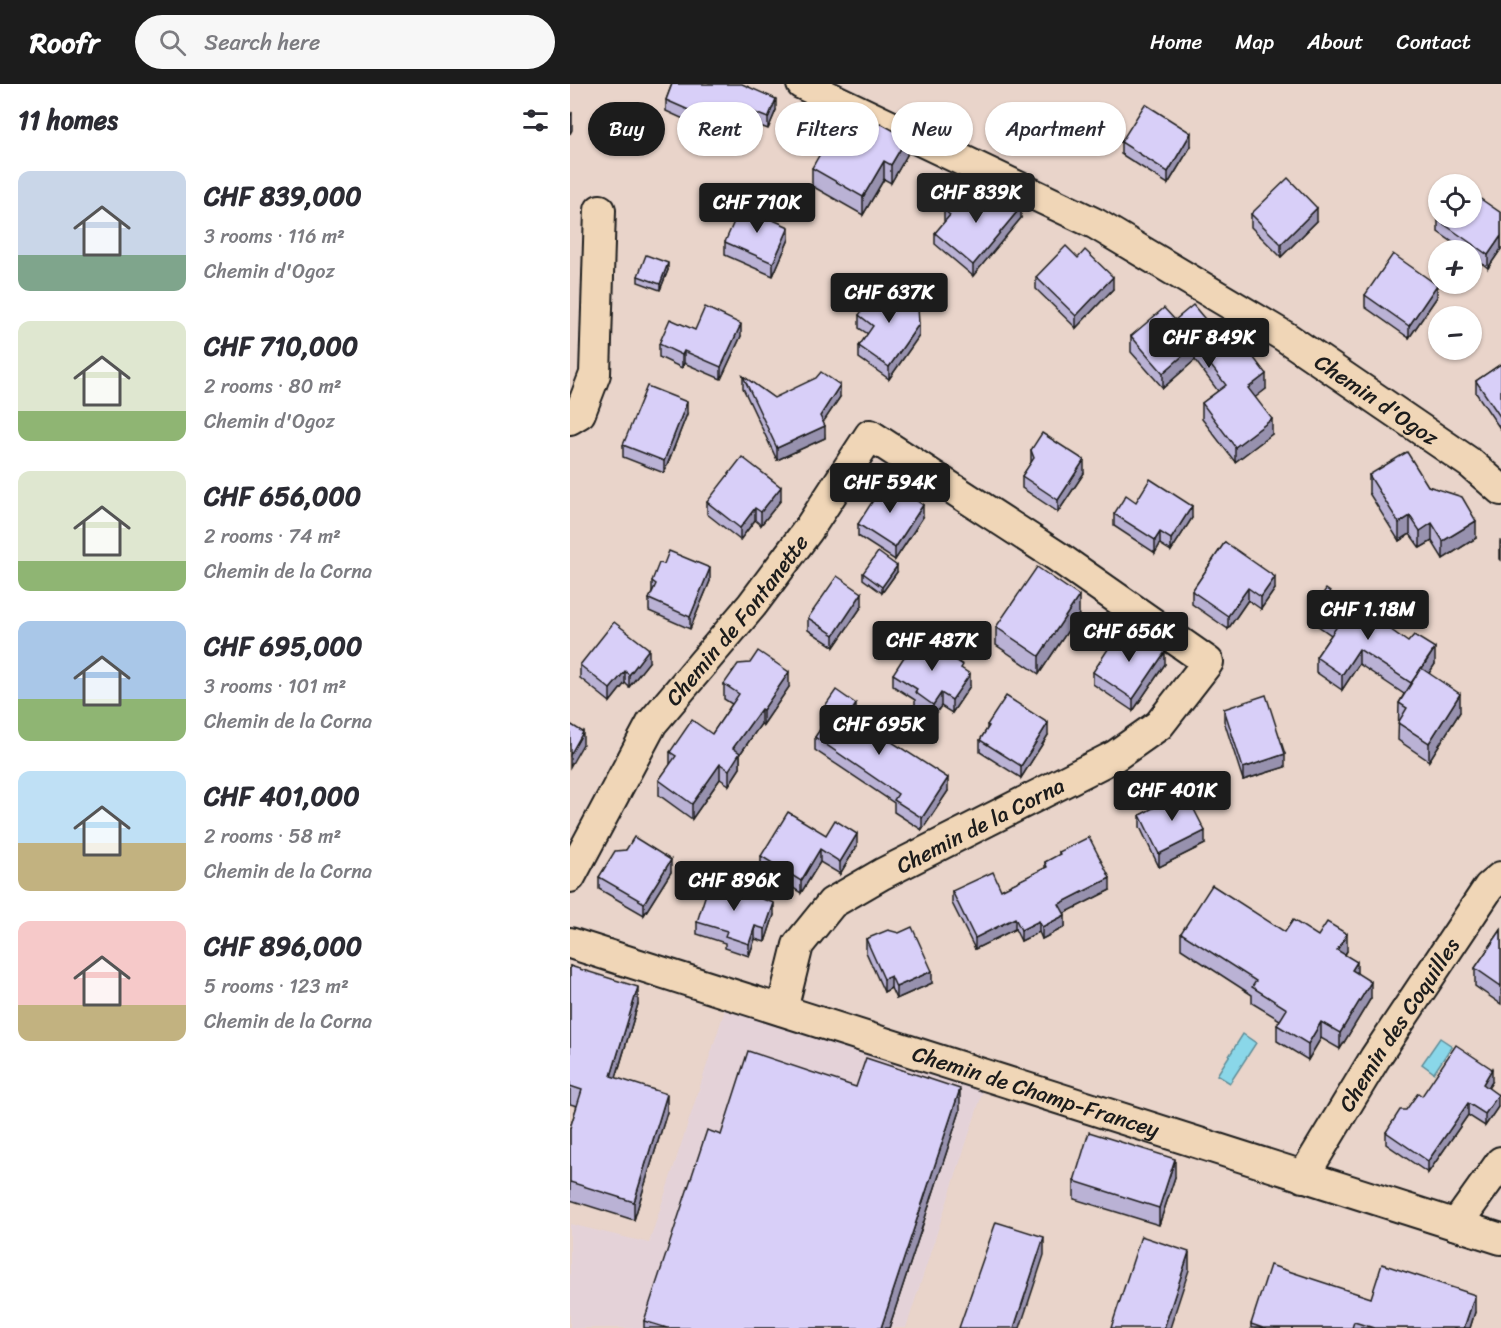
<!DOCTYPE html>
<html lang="en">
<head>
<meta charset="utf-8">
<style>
  :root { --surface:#fff; --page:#f7f7f7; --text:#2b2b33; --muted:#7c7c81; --accent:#1c1c1c }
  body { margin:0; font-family:Sriracha,sans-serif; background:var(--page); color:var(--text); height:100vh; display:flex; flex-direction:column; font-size:22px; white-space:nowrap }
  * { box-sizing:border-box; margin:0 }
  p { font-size:20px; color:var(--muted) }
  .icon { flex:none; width:33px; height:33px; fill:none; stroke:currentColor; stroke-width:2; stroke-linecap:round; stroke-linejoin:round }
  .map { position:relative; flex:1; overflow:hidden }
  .panel { display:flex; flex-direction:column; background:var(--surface); width:570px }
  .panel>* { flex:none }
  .top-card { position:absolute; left:18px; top:18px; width:570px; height:54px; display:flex; gap:12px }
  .fabs { position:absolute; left:858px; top:90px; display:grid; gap:12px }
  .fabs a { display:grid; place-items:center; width:54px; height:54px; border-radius:50%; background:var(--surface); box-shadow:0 2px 4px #0004; font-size:30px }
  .price { position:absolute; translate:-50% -51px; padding:0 14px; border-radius:6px; background:var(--accent); color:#fff; font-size:20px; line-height:39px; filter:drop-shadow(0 2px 3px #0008) }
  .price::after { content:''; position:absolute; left:50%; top:36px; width:18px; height:14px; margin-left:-9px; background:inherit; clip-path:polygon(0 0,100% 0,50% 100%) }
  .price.selected { background:#222; color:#fff }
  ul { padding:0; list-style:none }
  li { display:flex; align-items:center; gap:18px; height:150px; padding:0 18px }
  li span { display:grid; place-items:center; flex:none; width:168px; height:120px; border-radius:12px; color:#555 }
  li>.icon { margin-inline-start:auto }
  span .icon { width:72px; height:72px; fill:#fffc; stroke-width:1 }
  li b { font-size:26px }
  h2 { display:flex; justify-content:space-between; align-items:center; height:72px; padding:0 18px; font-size:26px }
  .chip { padding:0 21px; border-radius:27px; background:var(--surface); box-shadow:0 2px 4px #0004; font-size:21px; line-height:54px }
  .chip.selected { background:var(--accent); color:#fff }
  header { display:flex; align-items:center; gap:36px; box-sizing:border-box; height:84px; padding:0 30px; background:var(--accent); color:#fff }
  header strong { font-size:28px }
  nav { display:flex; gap:33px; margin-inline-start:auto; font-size:21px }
  .search { width:420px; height:54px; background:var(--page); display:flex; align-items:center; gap:15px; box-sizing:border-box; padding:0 21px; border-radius:33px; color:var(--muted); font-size:22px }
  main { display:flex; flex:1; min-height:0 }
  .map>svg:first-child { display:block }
  .built { fill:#e4d2d8 }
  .water { fill:#8ad7e9; stroke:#5e8c97; stroke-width:1.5 }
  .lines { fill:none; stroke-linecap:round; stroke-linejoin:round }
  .street-casing { stroke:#1c1c1c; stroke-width:34 }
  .street { stroke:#f0d6b7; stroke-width:30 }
  .wall { fill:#bab2d5; stroke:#1c1c1c; stroke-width:1.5 }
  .shaded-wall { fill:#9791ae; stroke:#1c1c1c; stroke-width:1.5 }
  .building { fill:#d8cff8; stroke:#1c1c1c; stroke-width:1.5 }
  .labels { text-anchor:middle; stroke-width:4.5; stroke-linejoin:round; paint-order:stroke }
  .street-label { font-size:22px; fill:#1c1c1c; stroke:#f0d6b7 }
</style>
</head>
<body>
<header>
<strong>Roofr</strong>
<div class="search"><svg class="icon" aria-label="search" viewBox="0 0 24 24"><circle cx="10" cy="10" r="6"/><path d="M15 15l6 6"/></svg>Search here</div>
<nav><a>Home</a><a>Map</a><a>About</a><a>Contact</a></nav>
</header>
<main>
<section class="panel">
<h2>11 homes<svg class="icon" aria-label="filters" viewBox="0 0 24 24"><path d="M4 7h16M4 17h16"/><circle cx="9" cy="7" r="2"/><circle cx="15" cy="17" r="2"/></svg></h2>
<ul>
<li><span style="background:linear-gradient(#c9d6e8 70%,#7fa58c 0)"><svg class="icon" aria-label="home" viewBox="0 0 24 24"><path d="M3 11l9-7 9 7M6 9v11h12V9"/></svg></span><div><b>CHF 839,000</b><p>3 rooms · 116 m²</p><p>Chemin d'Ogoz</p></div></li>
<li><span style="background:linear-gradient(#dfe7d0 75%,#8fb573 0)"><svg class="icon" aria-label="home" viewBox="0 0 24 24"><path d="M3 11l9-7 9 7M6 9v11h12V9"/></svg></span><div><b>CHF 710,000</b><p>2 rooms · 80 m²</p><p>Chemin d'Ogoz</p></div></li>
<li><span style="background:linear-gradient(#dfe7d0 75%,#8fb573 0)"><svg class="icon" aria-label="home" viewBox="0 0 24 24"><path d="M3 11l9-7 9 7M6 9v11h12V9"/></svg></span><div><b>CHF 656,000</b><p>2 rooms · 74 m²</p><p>Chemin de la Corna</p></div></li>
<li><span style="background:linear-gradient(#a9c7e8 65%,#8fb573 0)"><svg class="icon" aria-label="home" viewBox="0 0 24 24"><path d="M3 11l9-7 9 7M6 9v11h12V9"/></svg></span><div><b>CHF 695,000</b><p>3 rooms · 101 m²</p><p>Chemin de la Corna</p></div></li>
<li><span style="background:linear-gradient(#bfe0f5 60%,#c2b280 0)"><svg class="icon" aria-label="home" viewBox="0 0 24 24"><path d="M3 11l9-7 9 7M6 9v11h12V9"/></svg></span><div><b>CHF 401,000</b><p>2 rooms · 58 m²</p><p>Chemin de la Corna</p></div></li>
<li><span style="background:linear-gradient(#f6c9c9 70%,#c2b280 0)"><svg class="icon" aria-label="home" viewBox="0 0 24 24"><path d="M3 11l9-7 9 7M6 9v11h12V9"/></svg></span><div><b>CHF 896,000</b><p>5 rooms · 123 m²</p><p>Chemin de la Corna</p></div></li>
</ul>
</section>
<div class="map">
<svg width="931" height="1244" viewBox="0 0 931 1244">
  <rect width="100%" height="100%" fill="#e9d4ca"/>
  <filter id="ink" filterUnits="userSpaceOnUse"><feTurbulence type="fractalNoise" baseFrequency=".0167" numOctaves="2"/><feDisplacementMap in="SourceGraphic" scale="12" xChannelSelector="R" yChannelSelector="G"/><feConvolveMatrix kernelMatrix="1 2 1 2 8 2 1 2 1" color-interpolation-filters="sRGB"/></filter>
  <g filter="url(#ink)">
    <path class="built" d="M160 910 418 992 336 1244H0V1140L79 1159Z"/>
    <g class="water">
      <path d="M673 950 686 959 660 999 647 991Z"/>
      <path d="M870 954 882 962 864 989 852 980Z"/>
    </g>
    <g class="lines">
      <g class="street-casing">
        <g id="street">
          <path id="s1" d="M232 0 526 140 714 252 900 379 931 406"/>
          <path d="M0 335 10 329 25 290 30 126"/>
          <path id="s2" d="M0 793 82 639 182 521 238 446 300 351 488 473 638 578 589 641 545 672 312 790 262 819 228 861 212 926"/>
          <path id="s3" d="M0 859 931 1155"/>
          <path id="s4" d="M733 1093 805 974 919 803 931 793"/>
          <path d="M886 1141 931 1078"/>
        </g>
      </g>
      <use href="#street" class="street"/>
    </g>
    <g class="wall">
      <path d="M102 0 206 26 198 45 165 32 155 54 96 27V16Z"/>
      <path d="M551 58 621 62 598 100 551 70Z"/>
      <path d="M299 60 337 71 321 99 314 95 293 131 242 102V84Z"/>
      <path d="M415 125 451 134 403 192 365 160V149L375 138 374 137V126Z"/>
      <path d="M931 129V165L918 184 902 172V166H894L868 148V136Z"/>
      <path d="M681 130 747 137 711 173 681 143Z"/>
      <path d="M219 155 203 192 155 171V158Z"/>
      <path d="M508 174 543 205 506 244 466 205V193Z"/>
      <path d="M98 186 90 206 68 198V192Z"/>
      <path d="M795 211 867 213 839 254 795 223Z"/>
      <path d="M289 231 349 252 319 295 289 274V262L298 250 289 244Z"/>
      <path d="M605 236 668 274 696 305 685 313 702 350 665 378 632 335V319L648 307 625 276 593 304 561 268V252Z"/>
      <path d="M171 252 151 295 114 279 112 284 89 273V260Z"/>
      <path d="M931 280V346L906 309V297Z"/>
      <path d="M173 292 204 314 270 313 253 338 255 354 207 376 173 304Z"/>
      <path d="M117 330 94 389 53 373V361Z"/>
      <path d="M461 366 514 389 488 428 452 404V392L461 379Z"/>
      <path d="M799 391 858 402 906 454 873 475 862 457 850 464 840 450 829 457 799 409Z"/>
      <path d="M211 416 191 441 185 436 170 456 137 430V418Z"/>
      <path d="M566 418 622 434 601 467 590 460 585 469 544 442V430Z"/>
      <path d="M353 433 325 476 288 452V440Z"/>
      <path d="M930 457H931V476L930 475Z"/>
      <path d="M655 458 705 505 691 525 678 516 658 545 622 520V507Z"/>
      <path d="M327 488 312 509 293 495V489Z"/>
      <path d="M82 497H140L120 545 79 527V515L82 509Z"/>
      <path d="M292 522 264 563 238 546V534Z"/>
      <path d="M744 523 865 580 859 589 890 628 859 677 828 656 829 619 834 610 789 580 772 606 746 588V573L761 551 744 539Z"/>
      <path d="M509 530 469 590 426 561V543Z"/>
      <path d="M547 562 595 580 563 627 523 600V588Z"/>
      <path d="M383 575 400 602 382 629 371 622 363 633 345 621V616L323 602V590Z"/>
      <path d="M79 578 59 603 55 599 40 618 10 594V581Z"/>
      <path d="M154 600 219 603 193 641 191 640 170 670V684L159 701 150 695 122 735 89 711V696L100 681V668L142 650 162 620 154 615Z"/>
      <path d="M654 625 715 683 673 696 654 637Z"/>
      <path d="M250 629 286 632 378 707 352 746 324 728V719L245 666V653L252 643 250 641Z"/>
      <path d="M417 641 478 651 451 694 410 668V656L417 645Z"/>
      <path d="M584 721 635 760 589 783 570 743V731L584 724Z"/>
      <path d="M256 751 287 762 270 790 250 778 231 809 191 784V772Z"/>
      <path d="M56 766 101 788 74 831 29 805V793Z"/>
      <path d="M489 768 540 806 494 829 495 843 472 855 469 848 451 857 445 845 405 865 382 819V807L431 806 475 784V778L489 771Z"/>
      <path d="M204 831 195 858 185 855 179 872 155 864V859L127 850V838Z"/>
      <path d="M931 846V920L905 902V884Z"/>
      <path d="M715 848 748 852 777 867 775 871 787 890 801 914 770 965 751 954 738 976 707 957V941L710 936 682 919V911L611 865V849Z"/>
      <path d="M296 855 362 899 326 915 321 904 314 908 296 868Z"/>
      <path d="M0 882 68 920 46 994 97 1028 64 1136 0 1116V1044L7 1022 0 1020Z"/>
      <path d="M922 998 918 1004 928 1023 915 1042 898 1031 858 1089 816 1060V1048L852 1012Z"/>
      <path d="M286 1003 390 1027 319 1244H74V1237L151 1051Z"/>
      <path d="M605 1093 589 1141 504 1115V1097Z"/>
      <path d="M801 1214 905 1228 900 1244H681V1240Z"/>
    </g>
    <g class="shaded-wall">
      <path d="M206 15V26L198 45V34Z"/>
      <path d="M165 21V32L155 54V42Z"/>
      <path d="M2 28V46L0 50V32Z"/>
      <path d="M621 49V62L598 100V88Z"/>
      <path d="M337 54V71L321 99V81Z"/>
      <path d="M314 77V95L293 131V113Z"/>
      <path d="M451 123V134L403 192V181Z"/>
      <path d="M747 124V137L711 173V160Z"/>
      <path d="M219 143V155L203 192V179Z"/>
      <path d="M931 152V165L918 184V171Z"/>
      <path d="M98 179V186L90 206V200Z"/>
      <path d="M543 193V205L506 244V232Z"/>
      <path d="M867 201V213L839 254V242Z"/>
      <path d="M171 240V252L151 295V283Z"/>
      <path d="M349 240V252L319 295V283Z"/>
      <path d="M625 261V276L593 304V289Z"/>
      <path d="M114 267V279L112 284V271Z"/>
      <path d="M696 290V305L678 319V304Z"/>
      <path d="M270 301V313L250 343V332Z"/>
      <path d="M117 318V330L94 389V377Z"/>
      <path d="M702 335V350L665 378V363Z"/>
      <path d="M255 342V354L207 376V364Z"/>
      <path d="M514 376V389L488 428V416Z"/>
      <path d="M211 403V416L191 441V428Z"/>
      <path d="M353 421V433L325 476V464Z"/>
      <path d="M622 422V434L601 467V455Z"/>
      <path d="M185 424V436L170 456V444Z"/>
      <path d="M840 432V450L829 457V439Z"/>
      <path d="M906 437V454L873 475V457Z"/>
      <path d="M862 439V457L850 464V447Z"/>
      <path d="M590 448V460L585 469V456Z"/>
      <path d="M327 482V488L312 509V503Z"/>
      <path d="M140 484V497L120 545V533Z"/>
      <path d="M705 493V505L691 525V513Z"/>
      <path d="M678 504V516L658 545V532Z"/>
      <path d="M292 509V522L264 563V551Z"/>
      <path d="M509 512V530L469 590V572Z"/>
      <path d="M865 564V580L842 615V600Z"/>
      <path d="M79 565V578L59 603V591Z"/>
      <path d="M789 565V580L772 606V591Z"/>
      <path d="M595 568V580L563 627V615Z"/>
      <path d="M55 587V599L40 618V605Z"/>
      <path d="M219 588V603L193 641V626Z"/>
      <path d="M400 590V602L382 629V616Z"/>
      <path d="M371 609V622L363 633V621Z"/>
      <path d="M890 610V628L859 677V659Z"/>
      <path d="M286 620V633L281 628Z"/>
      <path d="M191 625V640L170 670V684L159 701V686L163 664Z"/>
      <path d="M478 639V651L451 694V682Z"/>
      <path d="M13 648V660L0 683V671Z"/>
      <path d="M715 670V683L673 696V684Z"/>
      <path d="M150 680V695L122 735V720Z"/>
      <path d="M378 694V707L352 746V734Z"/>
      <path d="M635 747V760L589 783V770Z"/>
      <path d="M287 750V762L270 790V778Z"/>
      <path d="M250 765V778L231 809V797Z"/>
      <path d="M101 776V788L74 831V819Z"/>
      <path d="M540 794V806L489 832V820Z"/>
      <path d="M204 819V831L195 858V845Z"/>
      <path d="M495 831V843L472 855V843Z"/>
      <path d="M445 834V845L405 865V854Z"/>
      <path d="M469 837V848L451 857V846Z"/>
      <path d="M185 842V855L179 872V860Z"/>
      <path d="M777 850V867L767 882V866Z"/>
      <path d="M787 878V895L782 886Z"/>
      <path d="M362 887V899L326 915V903Z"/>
      <path d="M321 892V904L314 908V895Z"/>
      <path d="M801 898V914L770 965V949Z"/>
      <path d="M68 903V920L41 1010V992Z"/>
      <path d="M751 938V954L738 976V960Z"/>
      <path d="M922 985V998L913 1012V1000Z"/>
      <path d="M390 1005V1027L319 1244H311Z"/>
      <path d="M97 1010V1028L64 1136V1118Z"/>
      <path d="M928 1011V1023L915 1042V1030Z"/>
      <path d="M898 1019V1031L858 1089V1077Z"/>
      <path d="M605 1075V1093L589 1141V1124Z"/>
      <path d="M474 1153V1171L450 1244H444Z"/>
      <path d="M619 1168V1186L600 1244H594Z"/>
      <path d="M905 1211V1228L900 1244H894Z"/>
    </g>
    <g class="building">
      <path d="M102 0H172L206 15 198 34 165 21 155 42 96 16Z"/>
      <path d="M575 20 621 49 598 88 551 58Z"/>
      <path d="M310 39 337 54 321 81 314 77 293 113 242 84 266 42 299 60Z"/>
      <path d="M718 94 747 124 711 160 681 130Z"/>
      <path d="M391 105 415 125 431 106 451 123 403 181 365 149 380 131 374 126Z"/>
      <path d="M902 109 931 129V152L918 171 868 136 870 134H902Z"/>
      <path d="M171 122 219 143 203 179 155 158Z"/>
      <path d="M496 162 508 174 515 166 543 193 506 232 466 193Z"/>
      <path d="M823 170 867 201 839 242 795 211Z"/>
      <path d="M76 171 98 179 90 200 68 192Z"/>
      <path d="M313 197 348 223 349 240 319 283 289 262 303 242 289 231Z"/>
      <path d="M623 221 668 274 678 266 696 290 678 304 702 335 665 363 632 319 656 301 625 261 593 289 561 252 594 224 605 236Z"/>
      <path d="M135 223 171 240 151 283 114 267 112 271 89 260 100 235 125 246Z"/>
      <path d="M931 280V334L906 297Z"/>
      <path d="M251 288 270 301 250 332 255 342 207 364 173 292 204 314 246 294Z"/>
      <path d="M77 302 117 318 94 377 53 361Z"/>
      <path d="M472 349 514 376 488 416 452 392 464 374 461 366Z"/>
      <path d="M837 368 858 402 892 413 906 437 873 457 862 439 850 447 840 432 829 439 799 391Z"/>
      <path d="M172 373 211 403 191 428 185 424 170 444 137 418Z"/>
      <path d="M580 395 622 422 601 455 590 448 585 456 544 430 556 411 566 418Z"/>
      <path d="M316 396 353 421 325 464 288 440Z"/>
      <path d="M655 458 705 493 691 513 678 504 658 532 622 507Z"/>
      <path d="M99 467 140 484 120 533 79 515 86 500 82 497 89 479 94 480Z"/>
      <path d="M308 468 327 482 312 503 293 489Z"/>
      <path d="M467 483 509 512 469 572 426 543Z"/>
      <path d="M267 492 292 509 264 551 238 534Z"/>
      <path d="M756 505 793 531 796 528 838 558 844 551 865 564 841 599 789 565 772 591 746 573 768 541 744 523Z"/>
      <path d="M44 538 79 565 59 591 55 587 40 605 10 581Z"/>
      <path d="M559 544 595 568 563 615 523 588 542 559 547 562Z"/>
      <path d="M357 553 383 570 381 573 393 581 391 584 400 590 382 616 371 609 363 621 345 608 347 605 323 590 334 573 345 570Z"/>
      <path d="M188 567 219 588 193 626 191 625 163 664 170 669 159 686 150 680 122 720 89 696 106 672 100 668 122 636 142 650 169 610 154 600 168 580 180 579Z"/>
      <path d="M851 584 890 610 859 659 828 639 837 624 829 619Z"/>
      <path d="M266 606 286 620 281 628 301 642 300 644 378 694 352 734 324 716 328 710 245 653 258 634 250 629Z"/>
      <path d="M696 611 715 670 673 684 654 625Z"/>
      <path d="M436 612 478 639 451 682 410 656 419 642 417 641Z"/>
      <path d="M0 640 13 648 0 671Z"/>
      <path d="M614 706 635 747 589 770 570 731 585 723 584 721Z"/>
      <path d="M218 728 256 751 265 736 287 750 270 778 250 765 231 797 191 772Z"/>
      <path d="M64 753 101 776 74 819 29 793 45 767 56 766Z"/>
      <path d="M519 753 540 794 489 820 495 831 472 843 469 837 451 846 445 834 405 854 382 807 423 788 431 806 477 783 475 778 490 770 489 768Z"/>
      <path d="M140 797 204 819 195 845 185 842 179 860 155 852 157 847 127 838Z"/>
      <path d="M642 801 715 848 723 836 748 852 757 838 777 850 767 866 787 878 782 886 801 898 770 949 751 938 738 960 707 941 717 925 682 903 686 897 611 849Z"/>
      <path d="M342 843 362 887 326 903 321 892 314 895 296 855 318 846 329 849Z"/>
      <path d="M931 846V902L905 884Z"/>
      <path d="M0 882 68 903 41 992 97 1010 64 1118 0 1098V1044L12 1006 0 1002Z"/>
      <path d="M886 961 922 985 913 1000 928 1011 915 1030 898 1019 858 1077 816 1048 830 1026H836L848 1009 852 1012Z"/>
      <path d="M178 967 286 1003 296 974 390 1005 311 1244H97L74 1237 137 1046 151 1051Z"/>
      <path d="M519 1048 605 1075 589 1124 504 1097Z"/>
      <path d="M426 1138 474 1153 444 1244H389Z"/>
      <path d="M571 1152 619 1168 594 1244H541Z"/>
      <path d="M812 1180 905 1211 894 1244H804L784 1238 782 1244H693L681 1240 700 1181 801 1214Z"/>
    </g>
  </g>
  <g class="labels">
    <g class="street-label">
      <text dy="8" stroke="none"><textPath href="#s1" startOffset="657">Chemin d'Ogoz</textPath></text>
      <text dy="8" stroke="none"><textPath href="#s2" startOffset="308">Chemin de Fontanette</textPath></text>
      <text transform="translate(410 741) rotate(-27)" y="8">Chemin de la Corna</text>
      <text dy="8" stroke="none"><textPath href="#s4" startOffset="180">Chemin des Coquilles</textPath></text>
      <text dy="8" stroke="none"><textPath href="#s3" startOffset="489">Chemin de Champ-Francey</textPath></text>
    </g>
  </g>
</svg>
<div class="fabs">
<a><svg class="icon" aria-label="locate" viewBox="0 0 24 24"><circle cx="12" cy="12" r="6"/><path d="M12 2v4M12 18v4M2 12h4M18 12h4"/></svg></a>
<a>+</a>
<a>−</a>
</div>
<b class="price selected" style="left:406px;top:140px">CHF 839K</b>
<b class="price" style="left:187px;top:150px">CHF 710K</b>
<b class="price" style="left:319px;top:240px">CHF 637K</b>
<b class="price" style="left:639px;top:285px">CHF 849K</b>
<b class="price" style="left:320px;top:430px">CHF 594K</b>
<b class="price" style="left:798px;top:557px">CHF 1.18M</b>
<b class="price" style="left:559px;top:579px">CHF 656K</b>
<b class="price" style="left:362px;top:588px">CHF 487K</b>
<b class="price" style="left:309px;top:672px">CHF 695K</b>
<b class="price" style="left:602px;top:738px">CHF 401K</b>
<b class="price" style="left:164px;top:828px">CHF 896K</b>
<div class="top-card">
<a class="chip selected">Buy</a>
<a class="chip">Rent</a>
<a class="chip">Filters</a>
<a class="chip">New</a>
<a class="chip">Apartment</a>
</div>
</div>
</main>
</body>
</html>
